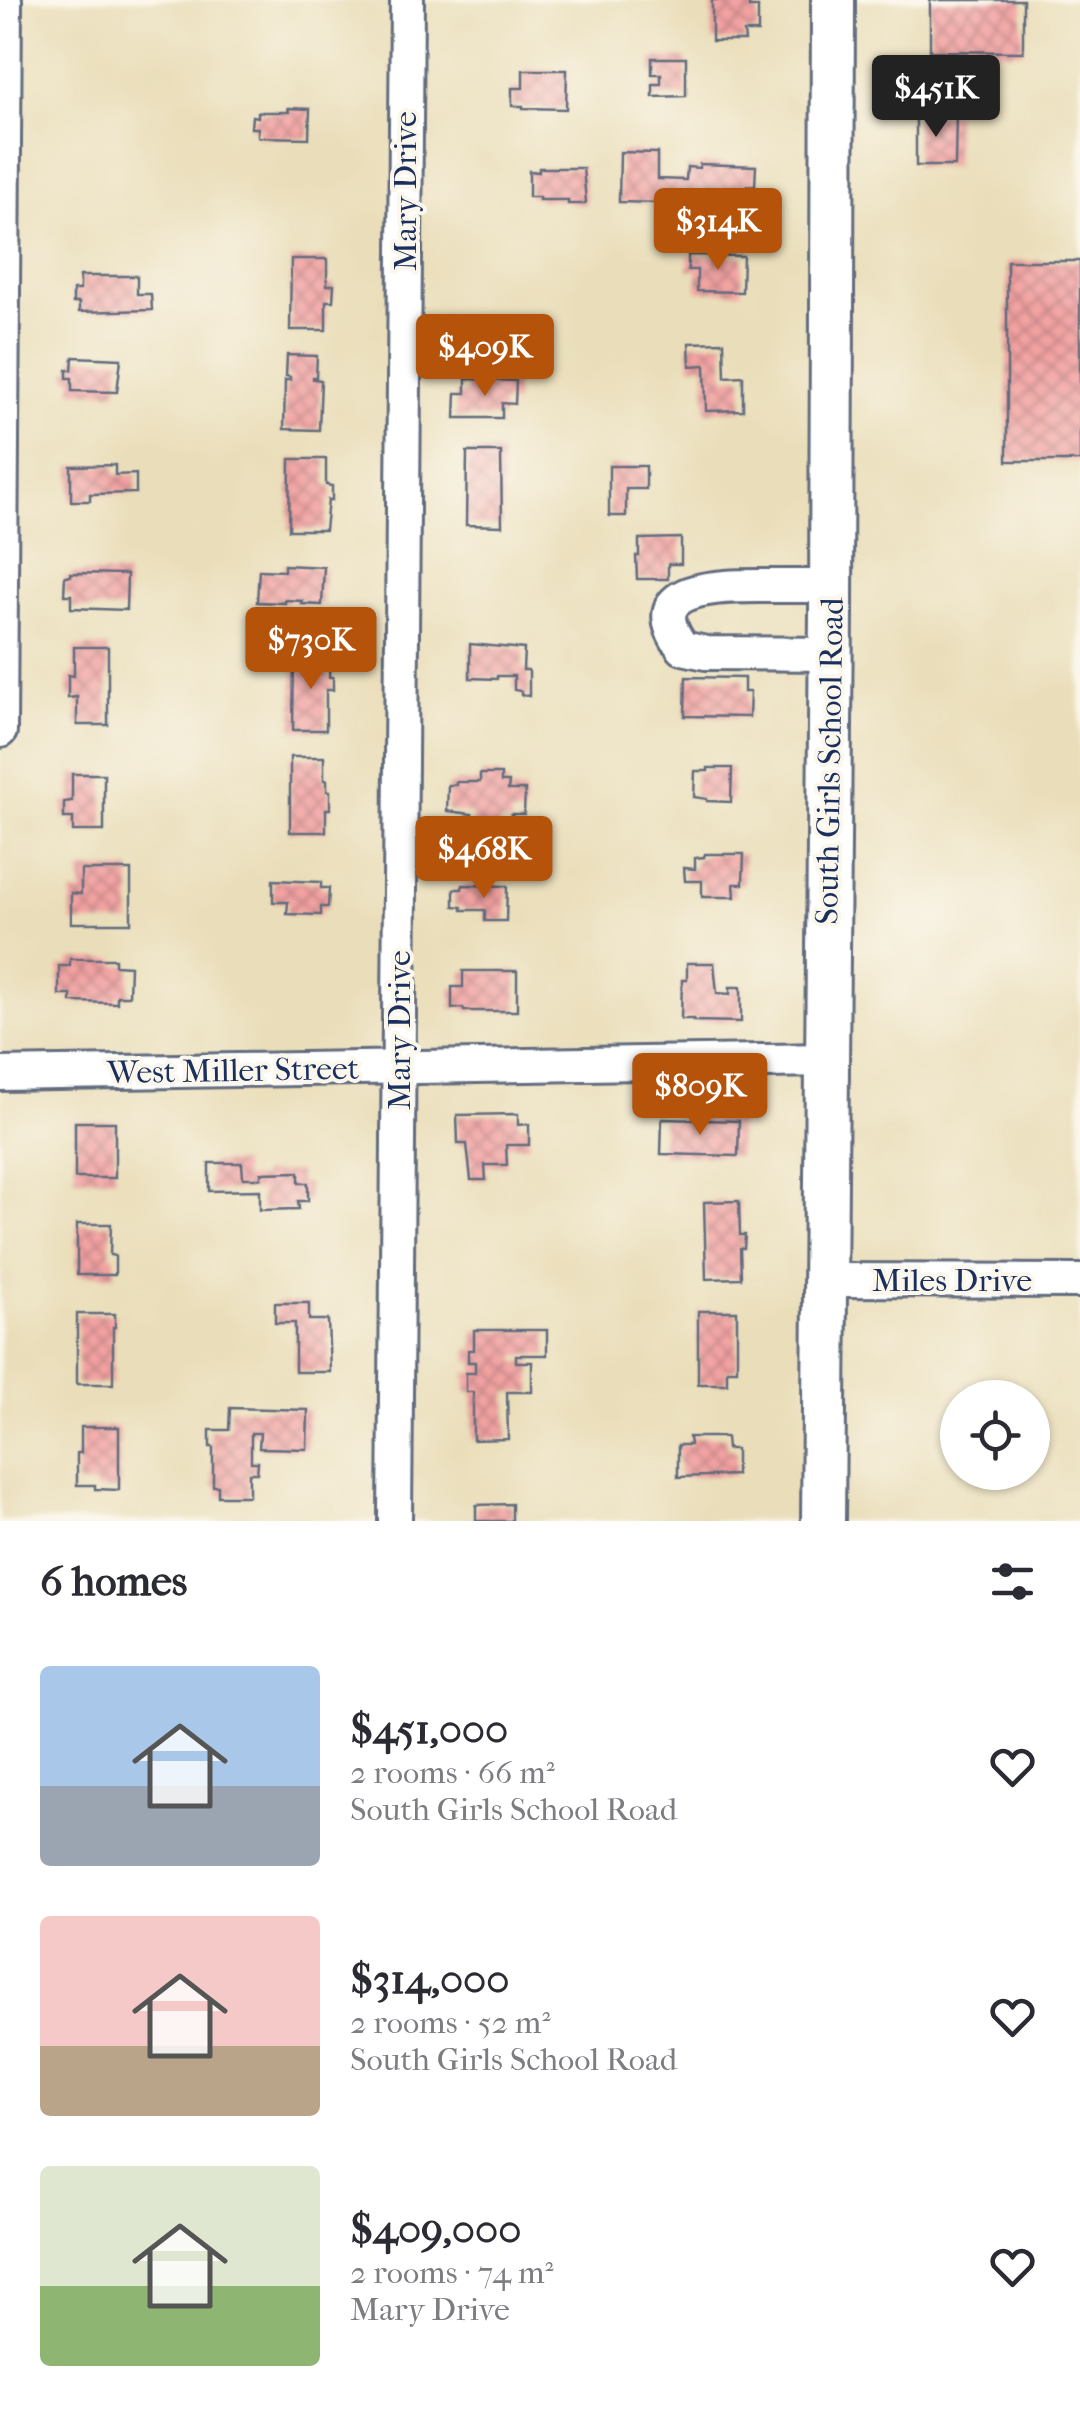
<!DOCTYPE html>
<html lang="en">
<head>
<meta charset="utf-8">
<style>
  :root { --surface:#fff; --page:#f7f7f7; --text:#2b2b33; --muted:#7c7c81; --accent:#b45309 }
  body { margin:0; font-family:"IM FELL French Canon",serif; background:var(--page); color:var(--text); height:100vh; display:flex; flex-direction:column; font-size:38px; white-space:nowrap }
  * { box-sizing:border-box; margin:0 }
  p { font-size:32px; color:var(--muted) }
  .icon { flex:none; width:55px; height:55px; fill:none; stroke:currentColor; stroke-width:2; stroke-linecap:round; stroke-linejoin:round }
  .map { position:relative; height:1521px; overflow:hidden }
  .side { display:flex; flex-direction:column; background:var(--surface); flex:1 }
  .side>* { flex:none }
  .buttons { position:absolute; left:940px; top:1380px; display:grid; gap:20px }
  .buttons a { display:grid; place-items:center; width:110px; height:110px; border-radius:50%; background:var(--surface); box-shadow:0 2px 8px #0004; font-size:50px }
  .price { position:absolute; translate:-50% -85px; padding:0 22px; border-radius:10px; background:var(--accent); color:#fff; font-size:32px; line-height:65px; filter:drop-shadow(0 2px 5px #0008) }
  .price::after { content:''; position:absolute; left:50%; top:60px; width:30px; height:22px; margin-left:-15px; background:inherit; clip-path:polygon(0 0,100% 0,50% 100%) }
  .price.on { background:#222; color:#fff }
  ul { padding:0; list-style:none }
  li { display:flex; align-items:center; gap:30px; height:250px; padding:0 40px }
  li span { display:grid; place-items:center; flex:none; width:280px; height:200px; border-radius:10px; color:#555 }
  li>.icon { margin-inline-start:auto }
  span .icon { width:120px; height:120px; fill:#fffc; stroke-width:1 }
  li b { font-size:42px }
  h2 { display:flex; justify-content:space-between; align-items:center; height:120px; padding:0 40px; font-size:42px }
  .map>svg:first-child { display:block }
  .building { fill:url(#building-cross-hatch) }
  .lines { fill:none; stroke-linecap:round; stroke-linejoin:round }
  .minor-casing { stroke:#636c7e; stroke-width:38 }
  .major-casing { stroke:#636c7e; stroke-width:48 }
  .minor { stroke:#fff; stroke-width:32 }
  .major { stroke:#fff; stroke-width:42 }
  .labels { text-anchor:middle; stroke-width:8; stroke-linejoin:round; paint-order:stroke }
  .street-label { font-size:32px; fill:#1b2f5e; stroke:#fbf7ec }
</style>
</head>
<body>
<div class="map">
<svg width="1080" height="1521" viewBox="0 0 1080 1521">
  <defs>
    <pattern id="building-cross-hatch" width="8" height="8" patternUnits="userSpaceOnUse" patternTransform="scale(2.5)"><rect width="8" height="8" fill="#f2a2a1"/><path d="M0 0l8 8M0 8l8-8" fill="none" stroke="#c38486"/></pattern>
  </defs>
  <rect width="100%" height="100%" fill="#fbf7ec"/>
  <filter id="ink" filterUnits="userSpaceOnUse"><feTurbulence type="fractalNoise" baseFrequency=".01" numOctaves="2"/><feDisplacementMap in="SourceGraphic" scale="20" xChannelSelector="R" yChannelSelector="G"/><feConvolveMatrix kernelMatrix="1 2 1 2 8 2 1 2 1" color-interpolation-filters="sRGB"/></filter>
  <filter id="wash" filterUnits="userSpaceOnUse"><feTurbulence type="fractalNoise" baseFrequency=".0048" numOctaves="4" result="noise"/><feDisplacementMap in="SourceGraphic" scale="40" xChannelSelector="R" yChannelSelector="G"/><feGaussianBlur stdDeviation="2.25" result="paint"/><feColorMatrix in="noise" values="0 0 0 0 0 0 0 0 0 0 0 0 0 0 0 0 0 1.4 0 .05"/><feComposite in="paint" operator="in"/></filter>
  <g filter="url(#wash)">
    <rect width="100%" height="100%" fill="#eadeba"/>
    <g id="blocks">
      <g class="building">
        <path d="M712 0H749V7H758V32H744L745 41H712Z"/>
        <path d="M930 0H1023V52L930 51Z"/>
        <path d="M652 58H686V96L653 97V84H661V74H652Z"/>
        <path d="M523 70H567L566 109 523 108V106H512V88H523Z"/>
        <path d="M288 108 310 109 309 138 258 137V128H251L252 116 258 117V112H289Z"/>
        <path d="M916 114H956L955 166H916Z"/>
        <path d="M620 152 657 153V179L686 180 687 167 699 168 700 164 756 166 755 186H747V198L702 196V204L619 202Z"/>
        <path d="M539 168H583L586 202 584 204H568V200H539V197H529V171L539 172Z"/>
        <path d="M688 255 743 256 742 292 697 291V270H688Z"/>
        <path d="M291 259H327V285H334L333 301H326V330H290Z"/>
        <rect x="1007" y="261" width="73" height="200"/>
        <path d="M80 276H137V294H151L152 310 79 312V303H73V290H80Z"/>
        <path d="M724 342 725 377 743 376V410L706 411 705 365 690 366 689 343Z"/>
        <path d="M287 355 317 356 316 377H313V379L321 380 319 430 284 429 285 380H290V377L286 376Z"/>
        <path d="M73 357 121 359 117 392 72 391V378H67V370H72Z"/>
        <path d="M466 379 516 381 515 404 502 403V418H455L456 393H466Z"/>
        <path d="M467 452H501L502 526 466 525Z"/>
        <path d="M290 459H326V485L332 486V500H328L325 530H289Z"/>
        <path d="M115 465V475L136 474V493L90 494V501H71V466Z"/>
        <path d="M609 466H646V489H626V516H609Z"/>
        <path d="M681 538V564H668V579H637L636 556H639V539Z"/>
        <path d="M284 565 324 567 322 605 302 604 303 601 285 600V603L257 602 259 570 284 571Z"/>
        <path d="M71 573 127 574 126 610 71 608V595H64L65 576H71Z"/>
        <path d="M470 644 524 649 523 670H528L529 672V696L521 695V691L514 690V676H497V679L470 678Z"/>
        <path d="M74 647H108V725H77V697L68 698V675L74 676Z"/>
        <path d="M294 655 330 656 329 677H333V690H326V730H293Z"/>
        <path d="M686 677 744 678V692H750L749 717 685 716Z"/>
        <path d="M290 757H324V780H327V791H330V809H326V832H290Z"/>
        <path d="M708 768H732L731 802 707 801V799L694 797 695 771H708Z"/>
        <path d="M72 774H104V831H73V818H64V802L72 801Z"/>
        <path d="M480 774H501V782H509L508 790H525L524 814H511V823H499V829L472 828V814L447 811 448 785H456V782H480Z"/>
        <path d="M705 854H744L743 884H734L735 897H702V881H685L684 868 695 869V858L704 857Z"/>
        <path d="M81 870H131V923H71V893L81 894Z"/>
        <path d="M273 880 321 882V888H329L328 907H321V915L287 914 288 902H273Z"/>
        <path d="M463 885 507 886 506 921H485V910H462V907L454 906V889H462Z"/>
        <path d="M70 959H115V965L130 966 129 996H117V1003L71 1002V995H59V966H70Z"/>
        <path d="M687 963H714L717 993 730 994V987H741V1022L693 1021V1019H681L682 980H687Z"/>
        <path d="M463 971H517V1011H464L463 1008 452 1009V987H463Z"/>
        <path d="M518 1114V1125L529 1124V1145H506L507 1165H485L486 1180H471L467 1144H458L457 1115Z"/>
        <path d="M662 1119 739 1121 738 1156 661 1154Z"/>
        <rect x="75" y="1122" width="40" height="56"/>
        <path d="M209 1163H242L243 1178H261V1173L299 1172V1183H308V1201H298L299 1209 260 1210V1190L209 1191Z"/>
        <path d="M739 1201 740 1235H745L744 1248H740L741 1278 706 1279 704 1202Z"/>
        <path d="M77 1224H111L110 1255 115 1256V1275H77Z"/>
        <path d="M275 1303H309V1320H328L330 1372H295V1323H275Z"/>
        <path d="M698 1311H737V1370H727V1384H698Z"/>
        <path d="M77 1314H115V1327H113V1384H77Z"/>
        <path d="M474 1330H547V1355H516V1362H532V1392H507L508 1439 473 1440V1392H466V1373H475V1362H468V1350H474Z"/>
        <path d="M230 1408 308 1410 307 1449 259 1448 260 1433H251V1462H258L257 1473H249V1496H218V1486H213V1447H210V1430H229Z"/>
        <path d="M81 1427H119V1490L95 1489V1485H77V1453H81Z"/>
        <path d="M689 1437H726L727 1449H736V1475L678 1477V1445H690Z"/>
        <path d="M512 1504V1521H476V1505Z"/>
      </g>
    </g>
  </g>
  <g filter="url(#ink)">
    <use href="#blocks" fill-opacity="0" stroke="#636c7e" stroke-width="2.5"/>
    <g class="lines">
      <g class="minor-casing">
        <g id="minor">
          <path d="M830 654 706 653 683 648C634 583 728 586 766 586 788 586 809 586 831 586"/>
          <path d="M0 731 5 0"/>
          <path d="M0 1074 826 1060"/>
          <path d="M824 1280 1080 1281"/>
          <path d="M395 1521 407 0"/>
        </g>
      </g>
      <g class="major-casing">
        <path id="major" d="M823 1521 831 612 833 0"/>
      </g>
      <use href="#minor" class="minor"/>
      <use href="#major" class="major"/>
    </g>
  </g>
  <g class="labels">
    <g class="street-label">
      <text transform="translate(405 191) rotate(-90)" y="11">Mary Drive</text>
      <text transform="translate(829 761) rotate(-89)" y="11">South Girls School Road</text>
      <text transform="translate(399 1030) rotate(-90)" y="11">Mary Drive</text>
      <text transform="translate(233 1070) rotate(-1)" y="11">West Miller Street</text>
      <text x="952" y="1291">Miles Drive</text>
    </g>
  </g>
</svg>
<div class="buttons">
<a><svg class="icon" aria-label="locate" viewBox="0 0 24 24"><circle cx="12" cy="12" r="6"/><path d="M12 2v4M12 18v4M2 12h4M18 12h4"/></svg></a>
</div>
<b class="price on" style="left:936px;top:140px">$451K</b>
<b class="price" style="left:718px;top:273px">$314K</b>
<b class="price" style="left:485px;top:399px">$409K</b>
<b class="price" style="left:311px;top:692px">$730K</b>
<b class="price" style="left:484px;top:901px">$468K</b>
<b class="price" style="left:700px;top:1138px">$809K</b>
</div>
<section class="side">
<h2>6 homes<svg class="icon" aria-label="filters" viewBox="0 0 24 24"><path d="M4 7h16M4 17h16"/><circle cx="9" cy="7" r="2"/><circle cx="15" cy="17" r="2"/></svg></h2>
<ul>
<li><span style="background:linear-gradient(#a9c7e8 60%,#9aa5b1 0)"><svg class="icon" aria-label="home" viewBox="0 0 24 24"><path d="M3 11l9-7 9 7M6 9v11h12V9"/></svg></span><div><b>$451,000</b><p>2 rooms · 66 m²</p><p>South Girls School Road</p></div><svg class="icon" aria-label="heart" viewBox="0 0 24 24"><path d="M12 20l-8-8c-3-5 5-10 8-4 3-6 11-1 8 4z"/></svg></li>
<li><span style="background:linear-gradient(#f6c9c9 65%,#b9a48a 0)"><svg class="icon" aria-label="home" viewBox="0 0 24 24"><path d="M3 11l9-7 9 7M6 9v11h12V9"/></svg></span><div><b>$314,000</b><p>2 rooms · 52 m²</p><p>South Girls School Road</p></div><svg class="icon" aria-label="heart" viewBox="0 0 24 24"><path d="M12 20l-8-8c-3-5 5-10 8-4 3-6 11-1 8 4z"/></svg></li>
<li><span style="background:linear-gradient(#dfe7d0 60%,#8fb573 0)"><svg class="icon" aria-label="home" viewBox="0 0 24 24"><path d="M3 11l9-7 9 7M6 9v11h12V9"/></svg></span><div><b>$409,000</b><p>2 rooms · 74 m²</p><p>Mary Drive</p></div><svg class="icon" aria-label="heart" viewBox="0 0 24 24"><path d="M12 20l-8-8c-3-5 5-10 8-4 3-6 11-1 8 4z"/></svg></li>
</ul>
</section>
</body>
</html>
